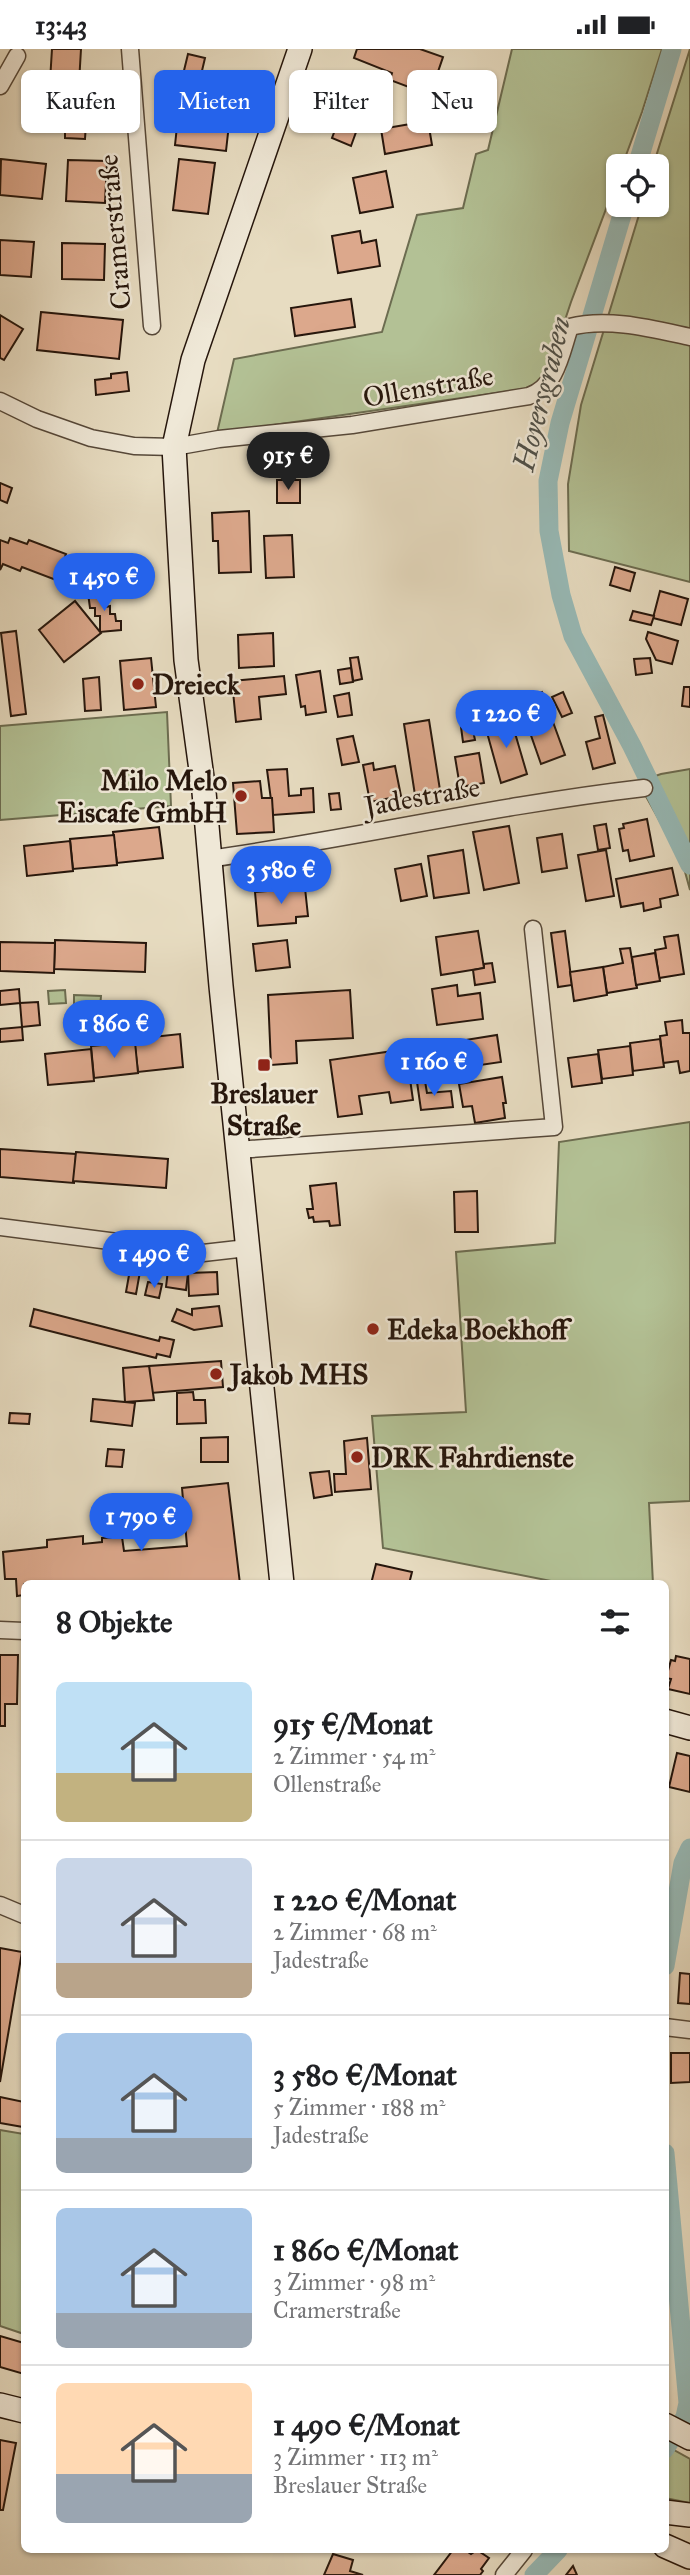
<!DOCTYPE html>
<html lang="de">
<head>
<meta charset="utf-8">
<style>
  :root { --surface:#fff; --page:#f2f2f2; --text:#202124; --muted:#757577; --line:#e0e0e0; --accent:#2563eb }
  body { margin:0; font-family:"IM FELL Great Primer",serif; background:var(--page); color:var(--text); height:100vh; display:flex; flex-direction:column; font-size:26px; white-space:nowrap }
  * { box-sizing:border-box; margin:0 }
  p { font-size:23px; color:var(--muted) }
  .icon { flex:none; width:38px; height:38px; fill:none; stroke:currentColor; stroke-width:2; stroke-linecap:round; stroke-linejoin:round }
  .map { position:relative; flex:1; overflow:hidden }
  .sheet { position:absolute; left:21px; top:1531px; width:648px; height:973px; display:flex; flex-direction:column; background:var(--surface); border-radius:10px; box-shadow:0 2px 5px #0004 }
  .sheet>* { flex:none }
  .top-card { position:absolute; left:21px; top:21px; width:649px; height:63px; display:flex; gap:14px }
  .buttons { position:absolute; left:606px; top:105px; display:grid; gap:14px }
  .buttons a { display:grid; place-items:center; width:63px; height:63px; border-radius:10px; background:var(--surface); box-shadow:0 2px 5px #0004; font-size:35px }
  .price { position:absolute; translate:-50% -60px; padding:0 16px; border-radius:24px; background:var(--accent); color:#fff; font-size:23px; line-height:46px; filter:drop-shadow(0 2px 4px #0008) }
  .price::after { content:''; position:absolute; left:50%; top:42px; width:21px; height:16px; margin-left:-10px; background:inherit; clip-path:polygon(0 0,100% 0,50% 100%) }
  .price.selected { background:#222; color:#fff }
  ul { padding:0; list-style:none }
  li { display:flex; align-items:center; gap:21px; height:175px; padding:0 35px }
  li+li { border-top:2px solid var(--line) }
  li span { display:grid; place-items:center; flex:none; width:196px; height:140px; border-radius:10px; color:#555 }
  li>.icon { margin-inline-start:auto }
  span .icon { width:84px; height:84px; fill:#fffc; stroke-width:1 }
  li b { font-size:30px }
  h2 { display:flex; justify-content:space-between; align-items:center; height:84px; padding:0 35px; font-size:30px }
  .chip { padding:0 24px; border-radius:10px; background:var(--surface); box-shadow:0 2px 5px #0004; font-size:24px; line-height:63px }
  .chip.selected { background:var(--accent); color:#fff }
  .status { display:flex; justify-content:space-between; align-items:center; height:49px; padding:0 35px; background:var(--surface); direction:ltr }
  .status svg { height:19px; fill:currentColor }
  .map>svg:first-child { display:block }
  .green { fill:#b3c195; stroke:#6c6c50; stroke-width:2 }
  .lines { fill:none; stroke-linecap:round; stroke-linejoin:round }
  .canal { stroke:#97bab7; stroke-width:19 }
  .building { fill:#dca88c; stroke:#26160c; stroke-width:2 }
  .street-casing { stroke:#564839; stroke-width:19 }
  .secondary-casing { stroke:#26160c; stroke-width:26 }
  .street { stroke:#efe8d7; stroke-width:16 }
  .secondary { stroke:#efe8d7; stroke-width:23 }
  .poi-dot { fill:#8f2418; stroke:#efe8d7; stroke-width:2.5 }
  .labels { text-anchor:middle; stroke-width:5; stroke-linejoin:round; paint-order:stroke }
  .street-label { font-size:28px; fill:#26160c; stroke:#efe8d7 }
  .poi-label { font-size:28px; font-weight:bold; fill:#26160c; stroke:#efe8d7; text-anchor:start }
  .water-label { font-size:30px; font-style:italic; fill:#4e4f48; stroke:#efe8d7 }
</style>
</head>
<body>
<div class="status"><b>13:43</b><svg viewBox="0 0 49 12"><path d="M0 12V9h3v3zM5 12V6h3v6zM10 12V3h3v9zM15 12V0h3v12zM26 1h20v11H26zM47 4h2v5h-2z"/></svg></div>
<div class="map">
<svg width="690" height="2526" viewBox="0 0 690 2526">
  <rect width="100%" height="100%" fill="#e7dcc1"/>
  <filter id="stains"><feTurbulence type="fractalNoise" baseFrequency=".00286" numOctaves="4"/><feColorMatrix values="0 0 0 0 .2 0 0 0 0 .09 0 0 0 0 .02 0 0 0 .5 -.17"/></filter>
  <radialGradient id="worn" r=".72"><stop offset=".6" stop-color="#630" stop-opacity="0"/><stop offset="1" stop-color="#630" stop-opacity=".3"/></radialGradient>
  <g class="green">
    <path d="M512 0H662L642 63 622 117H618V128L571 253 548 322 540 333 524 340 217 384 234 310 382 283 417 166 463 159 476 105 488 101Z"/>
    <path d="M690 0V533L569 502 568 435 581 356 642 156H656V117H653Z"/>
    <path d="M167 663 171 757 0 771V677Z"/>
    <path d="M690 720V841L682 812 638 733 661 725Z"/>
    <path d="M65 941 66 954 49 955 48 942Z"/>
    <path d="M74 946 101 947 100 959 74 958Z"/>
    <path d="M690 1073V1452L649 1454 653 1535H566L383 1499 372 1367 466 1363 456 1203 555 1194 559 1093Z"/>
    <path d="M0 2081 24 2085V2285L0 2277Z"/>
    <path d="M665 2396 690 2410V2454L665 2449Z"/>
  </g>
  <g class="lines">
    <g class="canal">
      <path d="M637 117 672 0"/>
      <path d="M625 156 560 374 548 432 549 482 561 546 573 587 632 697 690 816"/>
      <path d="M665 1917 683 1814 690 1799"/>
      <path d="M665 2104 688 2354 685 2368 665 2400"/>
      <path d="M534 2526 558 2501"/>
    </g>
  </g>
  <g class="building">
    <path d="M52 0H81L79 34 50 32Z"/>
    <path d="M357 0H420L443 8 430 46 390 31 392 24 354 9Z"/>
    <path d="M188 5 205 9 197 43 180 38Z"/>
    <path d="M47 50 91 52 90 74H86L85 90 65 89V76L45 75Z"/>
    <path d="M179 59 230 66 226 102 175 96Z"/>
    <path d="M341 65 360 72 351 97 332 89Z"/>
    <path d="M428 72 432 96 385 105 381 80Z"/>
    <path d="M1 110 46 115 42 150 0 146Z"/>
    <path d="M179 110 215 114 208 165 173 161Z"/>
    <path d="M68 111 107 112 105 154 66 152Z"/>
    <path d="M386 122 393 158 360 164 353 129Z"/>
    <path d="M360 182 362 194 376 191 380 217 338 224 332 187Z"/>
    <path d="M0 191 34 193 31 228 0 226Z"/>
    <path d="M62 194 105 195 104 231 62 230Z"/>
    <path d="M351 250 355 278 295 287 291 259Z"/>
    <path d="M41 263 123 271 119 310 37 301Z"/>
    <path d="M0 266 23 280 4 311 0 309Z"/>
    <path d="M127 323 129 342 96 346 95 331 111 329V325Z"/>
    <rect x="277" y="431" width="23" height="23"/>
    <path d="M0 434 12 439 7 454 0 451Z"/>
    <path d="M249 462 251 523 219 524 218 492H213L212 464Z"/>
    <path d="M292 486 294 528 266 529 264 487Z"/>
    <path d="M10 489 27 495 29 491 66 505 56 531 22 518 20 522 3 515 0 521V491L8 494Z"/>
    <path d="M615 518 635 524 630 542 610 536Z"/>
    <path d="M102 542 106 558 110 557V565H115L116 572H121V581L100 583V567H95V559H90L88 544Z"/>
    <path d="M660 542 688 550 681 576 653 569Z"/>
    <path d="M75 552 101 584 64 613 39 581Z"/>
    <path d="M633 562 654 567 651 576 630 571Z"/>
    <path d="M16 582 26 665 11 667 1 584Z"/>
    <path d="M648 583 678 592 672 615 656 611 646 590Z"/>
    <path d="M273 584 274 617 239 619 238 586Z"/>
    <path d="M358 608 362 630 353 632 350 609Z"/>
    <path d="M151 609 156 658 124 661 120 612Z"/>
    <path d="M650 609 652 624 636 626 634 610Z"/>
    <path d="M351 619 353 633 340 635 338 621Z"/>
    <path d="M320 622 326 663 306 666 305 657 301 658 296 626Z"/>
    <path d="M284 627 286 645 259 648 261 670 236 673 232 632Z"/>
    <path d="M99 628 101 661 85 662 83 630Z"/>
    <path d="M684 638H690V658L682 657Z"/>
    <path d="M542 643 565 706 541 715 519 652Z"/>
    <path d="M563 643 572 664 562 668 552 648Z"/>
    <path d="M349 644 352 666 338 668 334 647Z"/>
    <path d="M603 666 615 714 593 720 586 693 600 689 595 668Z"/>
    <path d="M510 667 527 725 501 734 486 680 492 678 490 673Z"/>
    <path d="M429 671 440 741 415 746 404 675Z"/>
    <path d="M472 677 475 691 463 693 461 678Z"/>
    <path d="M353 687 359 713 342 716 337 690Z"/>
    <path d="M479 704 484 734 460 738 455 708Z"/>
    <path d="M373 714 374 721 395 717 401 747 370 753 363 716Z"/>
    <path d="M287 720 289 747 301 746V740L313 739 314 763 273 766 267 721Z"/>
    <path d="M260 732 262 749H272L274 783 237 785 233 734Z"/>
    <path d="M339 744 341 760 331 761 329 745Z"/>
    <path d="M647 770 654 807 630 812 628 801 623 802 619 780 624 779 623 775Z"/>
    <path d="M606 775 610 799 598 801 594 777Z"/>
    <path d="M509 777 519 834 484 841 473 783Z"/>
    <path d="M159 778 163 809 117 814 113 783Z"/>
    <path d="M562 785 567 819 542 823 537 789Z"/>
    <path d="M114 786 117 816 73 820 70 790Z"/>
    <path d="M70 792 73 822 27 827 24 797Z"/>
    <path d="M463 801 469 844 434 849 428 807Z"/>
    <path d="M606 801 614 847 586 852 578 806Z"/>
    <path d="M421 815 427 847 401 852 395 820Z"/>
    <path d="M672 819 678 846 660 850 661 858 644 862 643 854 621 858 616 830Z"/>
    <path d="M305 839 308 867 296 868V874L258 877 255 843Z"/>
    <path d="M478 882 484 919 441 926 436 888Z"/>
    <path d="M565 882 572 936 558 938 551 884Z"/>
    <path d="M678 886 684 925 659 929 655 901 666 899 664 888Z"/>
    <path d="M55 891 146 894 145 923 54 920Z"/>
    <path d="M287 891 290 918 256 922 253 895Z"/>
    <path d="M0 893 55 894 54 924 0 922Z"/>
    <path d="M630 899 637 939 607 944 603 918 623 914 620 900Z"/>
    <path d="M655 904 660 932 636 936 632 908Z"/>
    <path d="M492 914 495 933 475 936 473 921 484 919V915Z"/>
    <path d="M603 918 607 946 574 952 570 923Z"/>
    <path d="M457 936 458 947 480 944 483 970 437 976 432 940Z"/>
    <path d="M19 940 20 954 0 956V942Z"/>
    <path d="M350 941 353 989 296 992 297 1014 271 1016 268 946Z"/>
    <path d="M38 953 40 976 22 978 20 954Z"/>
    <path d="M682 971 683 984H690V1022L680 1024 678 1012 663 1014 660 987 667 986 665 973Z"/>
    <path d="M22 978 23 991 0 993V980Z"/>
    <path d="M180 985 183 1018 138 1023 134 990Z"/>
    <path d="M497 986 501 1013 473 1017 474 1022 463 1023 459 992Z"/>
    <path d="M660 990 664 1018 633 1022 630 994Z"/>
    <path d="M135 993 138 1024 94 1029 91 997Z"/>
    <path d="M630 997 633 1026 602 1030 598 1001Z"/>
    <path d="M414 999 416 1015 408 1016 413 1051 391 1054 389 1043 359 1047 362 1065 338 1068 330 1011Z"/>
    <path d="M91 1000 94 1032 48 1036 45 1005Z"/>
    <path d="M598 1005 602 1034 572 1038 568 1009Z"/>
    <path d="M502 1028 506 1054H503L505 1069 475 1074 472 1057 463 1058 459 1035Z"/>
    <path d="M425 1032 427 1044 451 1042 453 1058 421 1061 417 1033Z"/>
    <path d="M0 1100 76 1105 74 1134 0 1128Z"/>
    <path d="M76 1103 168 1110 166 1139 73 1132Z"/>
    <path d="M336 1134 340 1176 330 1177 329 1172 314 1173 313 1168 309 1169 307 1160H313L310 1137Z"/>
    <path d="M477 1142 478 1183H455L454 1143Z"/>
    <path d="M131 1215 141 1217 136 1245 126 1243Z"/>
    <path d="M168 1221 188 1224 186 1241 166 1238Z"/>
    <path d="M217 1223 218 1245 189 1247 188 1224Z"/>
    <path d="M148 1233 162 1235 159 1249 145 1246Z"/>
    <path d="M219 1257 222 1277 194 1281 172 1272 177 1260 192 1266V1260Z"/>
    <path d="M34 1260 159 1292 160 1288 174 1291 170 1308 157 1305 156 1309 30 1277Z"/>
    <path d="M221 1312 223 1338 151 1344 149 1317Z"/>
    <path d="M149 1317 154 1351 125 1353 123 1319Z"/>
    <path d="M193 1343 194 1351H205L206 1374 177 1375V1344Z"/>
    <path d="M93 1350 135 1354 132 1377 91 1372Z"/>
    <path d="M10 1364 30 1365 29 1375 9 1374Z"/>
    <path d="M228 1388V1413H201V1389Z"/>
    <path d="M367 1389 371 1440 335 1443 334 1425H346L344 1392Z"/>
    <path d="M108 1400 124 1401 122 1418 106 1417Z"/>
    <path d="M329 1422 332 1446 314 1449 310 1424Z"/>
    <path d="M228 1434 240 1535H24V1546L17 1547 16 1530H5L3 1503 47 1498V1491L83 1487V1495L102 1493V1489L122 1488 124 1502 187 1497 182 1439Z"/>
    <path d="M376 1515 412 1523 409 1535H371Z"/>
    <path d="M0 1606H18L17 1655H5V1677H0Z"/>
    <path d="M676 1607 690 1610V1645L668 1640 671 1630 666 1629 671 1611 675 1612Z"/>
    <path d="M677 1704 690 1707V1743L669 1738Z"/>
    <path d="M0 1899 22 1903 0 2033Z"/>
    <path d="M680 1924 690 1925V1955L678 1954Z"/>
    <path d="M671 2004H690V2033L671 2034Z"/>
    <path d="M0 2048 24 2053 23 2078 0 2074Z"/>
    <path d="M0 2287 24 2294V2325L0 2318Z"/>
    <path d="M0 2391 16 2394 3 2461H0Z"/>
    <path d="M453 2501H465L471 2505 477 2501 489 2509 481 2520 483 2522 480 2526H434Z"/>
    <path d="M333 2505 353 2511 350 2522 363 2526H324Z"/>
    <path d="M573 2517 577 2526H566Z"/>
  </g>
  <g class="lines">
    <g class="street-casing">
      <g id="street">
        <path d="M130 0 152 277"/>
        <path d="M0 37 17 7"/>
        <path d="M0 352 37 370 91 389 134 397 174 398 219 390 352 376 529 347C557 337 561 304 570 278 608 268 653 280 690 288"/>
        <path d="M209 810C355 789 498 756 644 739"/>
        <path d="M237 1101 554 1078 533 880"/>
        <path d="M0 1178 203 1204 247 1199"/>
        <path d="M0 1581 24 1582"/>
        <path d="M0 1856 24 1866"/>
        <path d="M665 1978 690 1981"/>
        <path d="M504 2526 524 2501"/>
      </g>
    </g>
    <g class="secondary-casing">
      <g id="secondary">
        <path d="M282 1535 221 937 204 743 186 611 174 398 193 311 300 0"/>
        <path d="M665 1672 690 1679"/>
        <path d="M0 2356 24 2362"/>
        <path d="M665 2376 690 2389"/>
        <path d="M665 2463 690 2466"/>
        <path d="M665 2497 690 2508"/>
      </g>
    </g>
    <use href="#street" class="street"/>
    <use href="#secondary" class="secondary"/>
  </g>
  <g class="poi-dot">
    <circle cx="138" cy="635" r="7"/>
    <circle cx="241" cy="747" r="7"/>
    <rect x="257" y="1009" width="14" height="14" rx="3.5"/>
    <circle cx="373" cy="1280" r="7"/>
    <circle cx="216" cy="1325" r="7"/>
    <circle cx="357" cy="1408" r="7"/>
  </g>
  <g class="labels">
    <g class="street-label">
      <text transform="translate(114 183) rotate(-95)" y="10">Cramerstraße</text>
      <text transform="translate(428 337) rotate(-10)" y="10">Ollenstraße</text>
      <text transform="translate(422 747) rotate(-10)" y="10">Jadestraße</text>
    </g>
    <g class="poi-label">
      <text x="152" y="645">Dreieck</text>
      <text x="227" y="741" text-anchor="end">Milo Melo<tspan x="227" dy="32">Eiscafe GmbH</tspan></text>
      <text x="264" y="1054" text-anchor="middle">Breslauer<tspan x="264" dy="32">Straße</tspan></text>
      <text x="387" y="1290">Edeka Boekhoff</text>
      <text x="230" y="1335">Jakob MHS</text>
      <text x="371" y="1418">DRK Fahrdienste</text>
    </g>
    <g class="water-label">
      <text transform="translate(542 345) rotate(-76)" y="10">Hoyersgraben</text>
    </g>
  </g>
  <rect width="100%" height="100%" filter="url(#stains)"/>
  <rect width="100%" height="100%" fill="url(#worn)"/>
</svg>
<div class="buttons">
<a><svg class="icon" aria-label="locate" viewBox="0 0 24 24"><circle cx="12" cy="12" r="6"/><path d="M12 2v4M12 18v4M2 12h4M18 12h4"/></svg></a>
</div>
<b class="price selected" style="left:288px;top:443px">915 €</b>
<b class="price" style="left:104px;top:564px">1 450 €</b>
<b class="price" style="left:506px;top:701px">1 220 €</b>
<b class="price" style="left:281px;top:857px">3 580 €</b>
<b class="price" style="left:114px;top:1011px">1 860 €</b>
<b class="price" style="left:434px;top:1049px">1 160 €</b>
<b class="price" style="left:154px;top:1241px">1 490 €</b>
<b class="price" style="left:141px;top:1504px">1 790 €</b>
<div class="top-card">
<a class="chip">Kaufen</a>
<a class="chip selected">Mieten</a>
<a class="chip">Filter</a>
<a class="chip">Neu</a>
</div>
<section class="sheet">
<h2>8 Objekte<svg class="icon" aria-label="filters" viewBox="0 0 24 24"><path d="M4 7h16M4 17h16"/><circle cx="9" cy="7" r="2"/><circle cx="15" cy="17" r="2"/></svg></h2>
<ul>
<li><span style="background:linear-gradient(#bfe0f5 65%,#c2b280 0)"><svg class="icon" aria-label="home" viewBox="0 0 24 24"><path d="M3 11l9-7 9 7M6 9v11h12V9"/></svg></span><div><b>915 €/Monat</b><p>2 Zimmer · 54 m²</p><p>Ollenstraße</p></div></li>
<li><span style="background:linear-gradient(#c9d6e8 75%,#b9a48a 0)"><svg class="icon" aria-label="home" viewBox="0 0 24 24"><path d="M3 11l9-7 9 7M6 9v11h12V9"/></svg></span><div><b>1 220 €/Monat</b><p>2 Zimmer · 68 m²</p><p>Jadestraße</p></div></li>
<li><span style="background:linear-gradient(#a9c7e8 75%,#9aa5b1 0)"><svg class="icon" aria-label="home" viewBox="0 0 24 24"><path d="M3 11l9-7 9 7M6 9v11h12V9"/></svg></span><div><b>3 580 €/Monat</b><p>5 Zimmer · 188 m²</p><p>Jadestraße</p></div></li>
<li><span style="background:linear-gradient(#a9c7e8 75%,#9aa5b1 0)"><svg class="icon" aria-label="home" viewBox="0 0 24 24"><path d="M3 11l9-7 9 7M6 9v11h12V9"/></svg></span><div><b>1 860 €/Monat</b><p>3 Zimmer · 98 m²</p><p>Cramerstraße</p></div></li>
<li><span style="background:linear-gradient(#ffd9b3 65%,#9aa5b1 0)"><svg class="icon" aria-label="home" viewBox="0 0 24 24"><path d="M3 11l9-7 9 7M6 9v11h12V9"/></svg></span><div><b>1 490 €/Monat</b><p>3 Zimmer · 113 m²</p><p>Breslauer Straße</p></div></li>
</ul>
</section>
</div>
</body>
</html>
